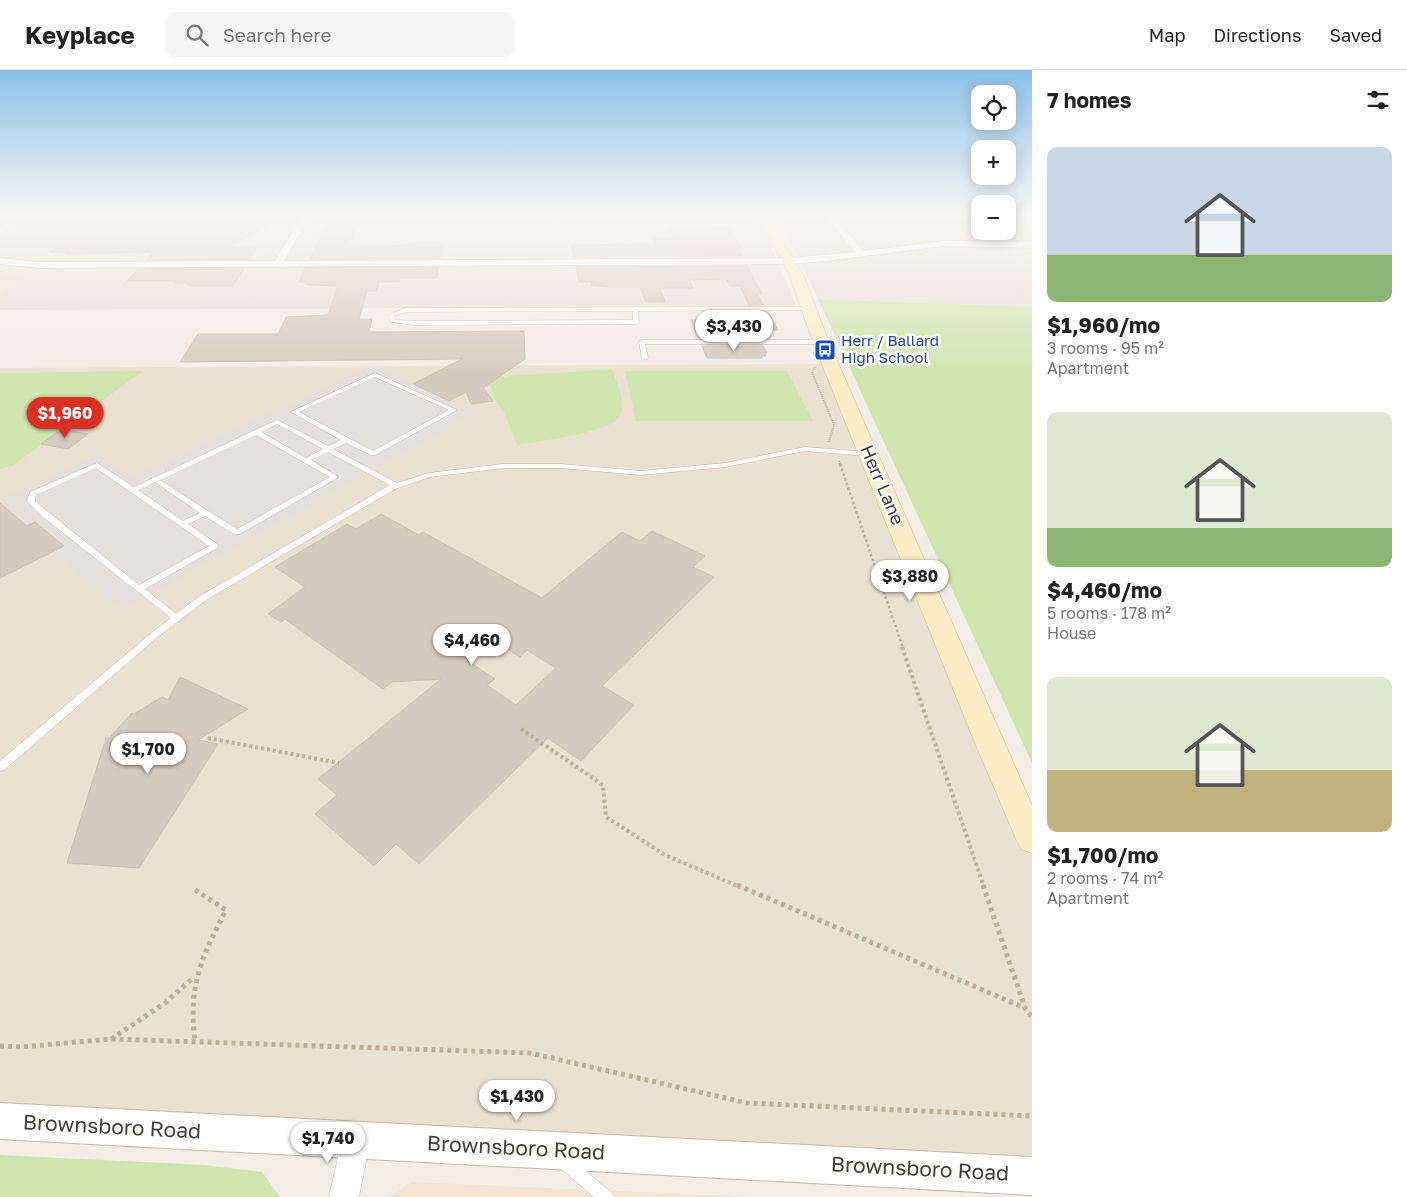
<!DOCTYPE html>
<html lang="en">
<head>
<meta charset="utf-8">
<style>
  :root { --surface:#fff; --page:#f6f6f6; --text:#222; --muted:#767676; --line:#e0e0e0; --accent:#d93025 }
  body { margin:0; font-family:"Golos Text",sans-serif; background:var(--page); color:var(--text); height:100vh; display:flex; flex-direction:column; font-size:19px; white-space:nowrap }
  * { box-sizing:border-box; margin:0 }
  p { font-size:16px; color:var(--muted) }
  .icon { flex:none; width:28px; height:28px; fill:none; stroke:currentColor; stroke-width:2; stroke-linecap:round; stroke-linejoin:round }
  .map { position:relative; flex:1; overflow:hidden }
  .panel { display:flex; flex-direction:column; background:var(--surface); width:375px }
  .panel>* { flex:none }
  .buttons { position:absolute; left:971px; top:15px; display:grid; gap:10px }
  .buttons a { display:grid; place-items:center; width:45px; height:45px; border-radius:10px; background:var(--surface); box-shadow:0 2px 12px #0003; font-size:25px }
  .price { position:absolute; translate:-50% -42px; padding:0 11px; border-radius:18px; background:#fff; color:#222; font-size:16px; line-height:32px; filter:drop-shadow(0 1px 2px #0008) }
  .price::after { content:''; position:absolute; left:50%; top:30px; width:15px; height:11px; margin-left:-8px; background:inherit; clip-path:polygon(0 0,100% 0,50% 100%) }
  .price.current { background:var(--accent); color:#fff }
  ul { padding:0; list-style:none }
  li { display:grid; align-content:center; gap:10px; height:265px; padding:0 15px }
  li span { display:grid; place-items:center; height:155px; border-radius:10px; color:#555 }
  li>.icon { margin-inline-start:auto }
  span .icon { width:90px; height:90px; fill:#fffc; stroke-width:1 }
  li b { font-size:21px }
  h2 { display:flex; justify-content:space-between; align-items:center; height:60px; padding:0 15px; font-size:21px }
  header { display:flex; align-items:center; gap:30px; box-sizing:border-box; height:70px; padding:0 25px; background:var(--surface); border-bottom:1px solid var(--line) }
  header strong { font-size:24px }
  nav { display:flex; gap:28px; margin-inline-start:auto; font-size:18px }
  .search { width:350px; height:45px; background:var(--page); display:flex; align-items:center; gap:12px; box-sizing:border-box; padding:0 18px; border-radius:10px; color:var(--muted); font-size:19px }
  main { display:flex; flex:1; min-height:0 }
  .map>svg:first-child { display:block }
  .residential { fill:#e6dfd4 }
  .commercial { fill:#f4e3d1 }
  .education { fill:#ebe1d0 }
  .green { fill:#d0e5af }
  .parking { fill:#e3e0dd }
  .building { fill:#d6cbbe; stroke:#cec0af; fill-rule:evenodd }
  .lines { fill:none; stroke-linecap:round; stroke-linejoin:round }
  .service-casing { stroke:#c0b7ab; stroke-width:1 }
  .minor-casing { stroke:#c0b7ab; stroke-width:1 }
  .tertiary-casing { stroke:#c0b7ab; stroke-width:2 }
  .secondary-casing { stroke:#d1be97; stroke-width:1 }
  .path-far3 { stroke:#beaf9a; stroke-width:2; stroke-dasharray:1 1; stroke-linecap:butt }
  .path-far2 { stroke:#beaf9a; stroke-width:2.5; stroke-dasharray:2.5 2.5; stroke-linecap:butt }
  .path-far1 { stroke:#beaf9a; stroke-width:4; stroke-dasharray:3 3; stroke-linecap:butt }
  .path { stroke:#beaf9a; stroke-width:5; stroke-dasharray:4 4; stroke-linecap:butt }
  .service { fill:#fff; fill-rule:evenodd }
  .minor { fill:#fff; fill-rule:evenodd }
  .tertiary { fill:#fff; fill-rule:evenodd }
  .secondary { fill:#fcecc5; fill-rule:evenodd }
  .labels { text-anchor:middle; stroke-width:5; stroke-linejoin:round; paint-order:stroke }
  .far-transit-label { font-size:15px; fill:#164399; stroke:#fff; text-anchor:start }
  .street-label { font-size:18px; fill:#443d35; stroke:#fff }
  .near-street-label { font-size:21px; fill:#443d35; stroke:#fff }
</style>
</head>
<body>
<header>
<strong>Keyplace</strong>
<div class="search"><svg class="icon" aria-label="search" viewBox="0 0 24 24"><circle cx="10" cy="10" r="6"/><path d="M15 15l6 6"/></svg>Search here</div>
<nav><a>Map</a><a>Directions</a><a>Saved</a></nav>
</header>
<main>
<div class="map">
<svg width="1032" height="1127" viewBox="0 0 1032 1127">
  <rect width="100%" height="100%" fill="#f2ede5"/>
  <g class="residential">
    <path d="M0 147H377L374 157 662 156 657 147H754L763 156 796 236 0 240V227L36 200 0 196Z"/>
    <path d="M779 147H980V161H1008V147H1032V237L818 229Z"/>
  </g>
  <path class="commercial" d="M411 1112 754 1127H391Z"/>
  <g class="education">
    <path d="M377 147H657L662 156 373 157Z"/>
    <path d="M0 196 22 199 37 200 0 227Z"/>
    <path d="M831 294 1032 782V1106L0 1051V298Z"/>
  </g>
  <g class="green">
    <path d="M818 229 1032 237V693Z"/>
    <path d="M612 299C616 312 626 330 621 344 616 363 536 371 517 375L505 344 496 331 489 314 498 307Z"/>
    <path d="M143 301 12 396 0 399V303Z"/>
    <path d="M625 301H787L813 351H636Z"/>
    <path d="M0 1085 204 1095 262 1102 280 1127H0Z"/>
  </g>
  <path class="parking" d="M371 296 474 343 123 540 53 482 64 476 35 452 23 453 0 429 98 386 132 407Z"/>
  <g class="building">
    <path d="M26 147H283L228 177H257L250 189 146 190 153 182 67 184 69 183 50 182 57 177H0V165Z"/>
    <path d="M329 149H362L348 174H358L357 176H391L416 173H442L440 188 310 189Z"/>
    <path d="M728 157 741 178H737L742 186 574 187 571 175 655 174 653 169 674 168 668 158Z"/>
    <path d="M747 196 762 224H757L763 235H749L740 216H730L726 209 689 210 693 218H660L665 232H646L640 217H607L591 215 592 212H579L576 197Z"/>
    <path d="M305 198H438L437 208H400V211L379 212 377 221H367L359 249H372L369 262 524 261 525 289 483 318 493 331 471 334 466 322 449 331 413 314 462 289 180 292 198 264H278L286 247 328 245 338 216 308 215 305 214 306 212H299Z"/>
    <path d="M138 199H244L233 216H190L192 215H187L188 213H175L177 211H127Z"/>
    <path d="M752 242H768L778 260H761Z"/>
    <path d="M691 250H750L759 268H699Z"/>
    <path d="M702 276H763L767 283H764L766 286H761L762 288H707Z"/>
    <path d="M62 359 88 364 68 379 41 374Z"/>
    <path d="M0 433 27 456 35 452 64 476 0 508Z"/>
    <path d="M381 444 419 465 423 462 542 528 622 462 640 471 652 461 705 486 693 497 714 507 602 616 634 635 581 691 548 668 419 794 396 774 374 796 315 744 337 725 318 709 441 609 392 612 383 619 285 549 281 552 268 544 305 517 275 497 347 454 356 459ZM493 570 520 587 527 580 556 598 516 635 487 615 495 609 468 591Z"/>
    <path d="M180 607 248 639 198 670 218 674 139 798 67 793 106 668H109L132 643 134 644 162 627 168 630Z"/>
  </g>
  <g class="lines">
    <g class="service-casing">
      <g id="service">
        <path d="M537 147 614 149 629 147 614 151 539 148Z"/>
        <path d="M810 237 812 238V240L638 241 639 252 636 254 414 255 391 252 388 245 406 238ZM633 241V250L414 251 395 250 394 246 406 242Z"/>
        <path d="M642 270H821L824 272 821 274H645L648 288 645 290 642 288 639 272Z"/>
        <path d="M375 303 457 340 375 385H371L346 373 333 379 397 413 429 403 503 394H560L641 401 725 393 805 377 869 382 872 384 869 386 805 381 725 397 641 405 560 398H503L430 407 395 419 206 530 155 569 4 700 0 701V691L149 565 171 548 42 446 27 431 30 422 97 393 134 417 277 350 328 376 341 370 291 342ZM375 307 449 340 373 381 299 342ZM277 354 323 379 306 388 261 362ZM256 365 330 407 237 459 208 441 160 410ZM328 382 390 415 200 526 176 544 145 519 217 478 218 476 217 474 188 454 205 446 234 464H240L337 408V406L311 390ZM96 398 209 476 139 515 48 442 35 431 36 425ZM155 412 200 443 183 451 138 420Z"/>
        <path d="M564 1085 569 1087 611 1122 614 1127H594L559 1097 557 1092 559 1087Z"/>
      </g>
    </g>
    <g class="minor-casing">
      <g id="minor">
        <path d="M301 147H309L284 191 790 188 855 182 828 150V147H834L863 181 944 171 1032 172V178L944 176 826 191 790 194 39 198 0 194V188L39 192 275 191Z"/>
        <path d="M356 1056 366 1060 370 1070 359 1127H329L342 1070 346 1060Z"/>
      </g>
    </g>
    <g class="tertiary-casing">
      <path id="tertiary" d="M0 1033 1032 1087V1125L0 1069Z"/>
    </g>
    <g class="secondary-casing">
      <path id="secondary" d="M758 147H768L803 204 829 272 1032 735V783L1021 779 1016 769 970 661 813 272 789 204Z"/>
    </g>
    <g class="path-far3">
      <path d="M815 297 812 302 834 355 829 372"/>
      <path d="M839 391 840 395"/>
    </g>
    <path class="path-far2" d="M840 394 903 578"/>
    <g class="path-far1">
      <path d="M902 577 984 817"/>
      <path d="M521 659 603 715 606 747 665 785 740 817"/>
      <path d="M208 668 339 693"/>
    </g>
    <g class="path">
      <path d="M737 815 1025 938"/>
      <path d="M983 815 1025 938 1032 947"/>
      <path d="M195 820 226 840C201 889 188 915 195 971"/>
      <path d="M111 969 165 933 194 907"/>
      <path d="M0 976 21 977 111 969 530 983 747 1033 1032 1046"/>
    </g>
    <use href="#service" class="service"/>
    <use href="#minor" class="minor"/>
    <use href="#tertiary" class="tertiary"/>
    <use href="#secondary" class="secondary"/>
  </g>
  <linearGradient id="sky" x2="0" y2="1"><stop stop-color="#8cc0ea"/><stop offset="0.48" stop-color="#f9f7f3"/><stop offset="1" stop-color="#f9f7f3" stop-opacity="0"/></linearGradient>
  <rect width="1032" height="304" fill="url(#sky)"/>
  <defs>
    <g id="bus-square" transform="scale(1.125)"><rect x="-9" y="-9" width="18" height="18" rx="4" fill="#1a4fb4" stroke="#fff"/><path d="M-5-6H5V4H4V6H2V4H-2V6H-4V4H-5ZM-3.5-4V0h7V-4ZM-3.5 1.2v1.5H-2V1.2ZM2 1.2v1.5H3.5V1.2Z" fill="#fff"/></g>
  </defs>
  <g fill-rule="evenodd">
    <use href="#bus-square" x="825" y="280"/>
  </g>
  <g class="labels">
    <g class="far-transit-label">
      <text x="841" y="276">Herr / Ballard<tspan x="841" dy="17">High School</tspan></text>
    </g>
    <g class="street-label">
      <text transform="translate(882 415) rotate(67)" y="6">Herr Lane</text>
    </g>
    <g class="near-street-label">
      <text transform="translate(112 1057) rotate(3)" y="7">Brownsboro Road</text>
      <text transform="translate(516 1078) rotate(3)" y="7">Brownsboro Road</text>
      <text transform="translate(920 1099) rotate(3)" y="7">Brownsboro Road</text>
    </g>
  </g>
</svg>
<div class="buttons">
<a><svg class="icon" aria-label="locate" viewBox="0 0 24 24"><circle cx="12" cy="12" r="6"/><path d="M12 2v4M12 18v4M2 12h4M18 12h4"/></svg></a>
<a>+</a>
<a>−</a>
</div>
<b class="price" style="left:734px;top:282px">$3,430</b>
<b class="price current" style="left:65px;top:369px">$1,960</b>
<b class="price" style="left:910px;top:532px">$3,880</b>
<b class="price" style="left:472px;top:596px">$4,460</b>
<b class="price" style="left:148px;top:705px">$1,700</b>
<b class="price" style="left:517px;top:1052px">$1,430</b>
<b class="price" style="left:328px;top:1094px">$1,740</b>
</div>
<section class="panel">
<h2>7 homes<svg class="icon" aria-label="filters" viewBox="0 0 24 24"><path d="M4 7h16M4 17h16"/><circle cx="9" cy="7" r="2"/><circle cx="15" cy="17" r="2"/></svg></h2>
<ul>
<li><span style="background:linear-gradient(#c9d6e8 70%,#8fb573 0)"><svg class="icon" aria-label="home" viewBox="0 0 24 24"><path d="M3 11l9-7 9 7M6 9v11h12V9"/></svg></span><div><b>$1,960/mo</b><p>3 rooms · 95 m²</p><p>Apartment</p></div></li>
<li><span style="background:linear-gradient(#dfe7d0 75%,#8fb573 0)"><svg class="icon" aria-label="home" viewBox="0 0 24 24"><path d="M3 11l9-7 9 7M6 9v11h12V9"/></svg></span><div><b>$4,460/mo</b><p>5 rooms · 178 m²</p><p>House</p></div></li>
<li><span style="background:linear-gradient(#dfe7d0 60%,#c2b280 0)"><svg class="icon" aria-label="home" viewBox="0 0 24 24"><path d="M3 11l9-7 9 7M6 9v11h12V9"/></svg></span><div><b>$1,700/mo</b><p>2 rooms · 74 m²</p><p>Apartment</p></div></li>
</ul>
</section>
</main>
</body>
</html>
